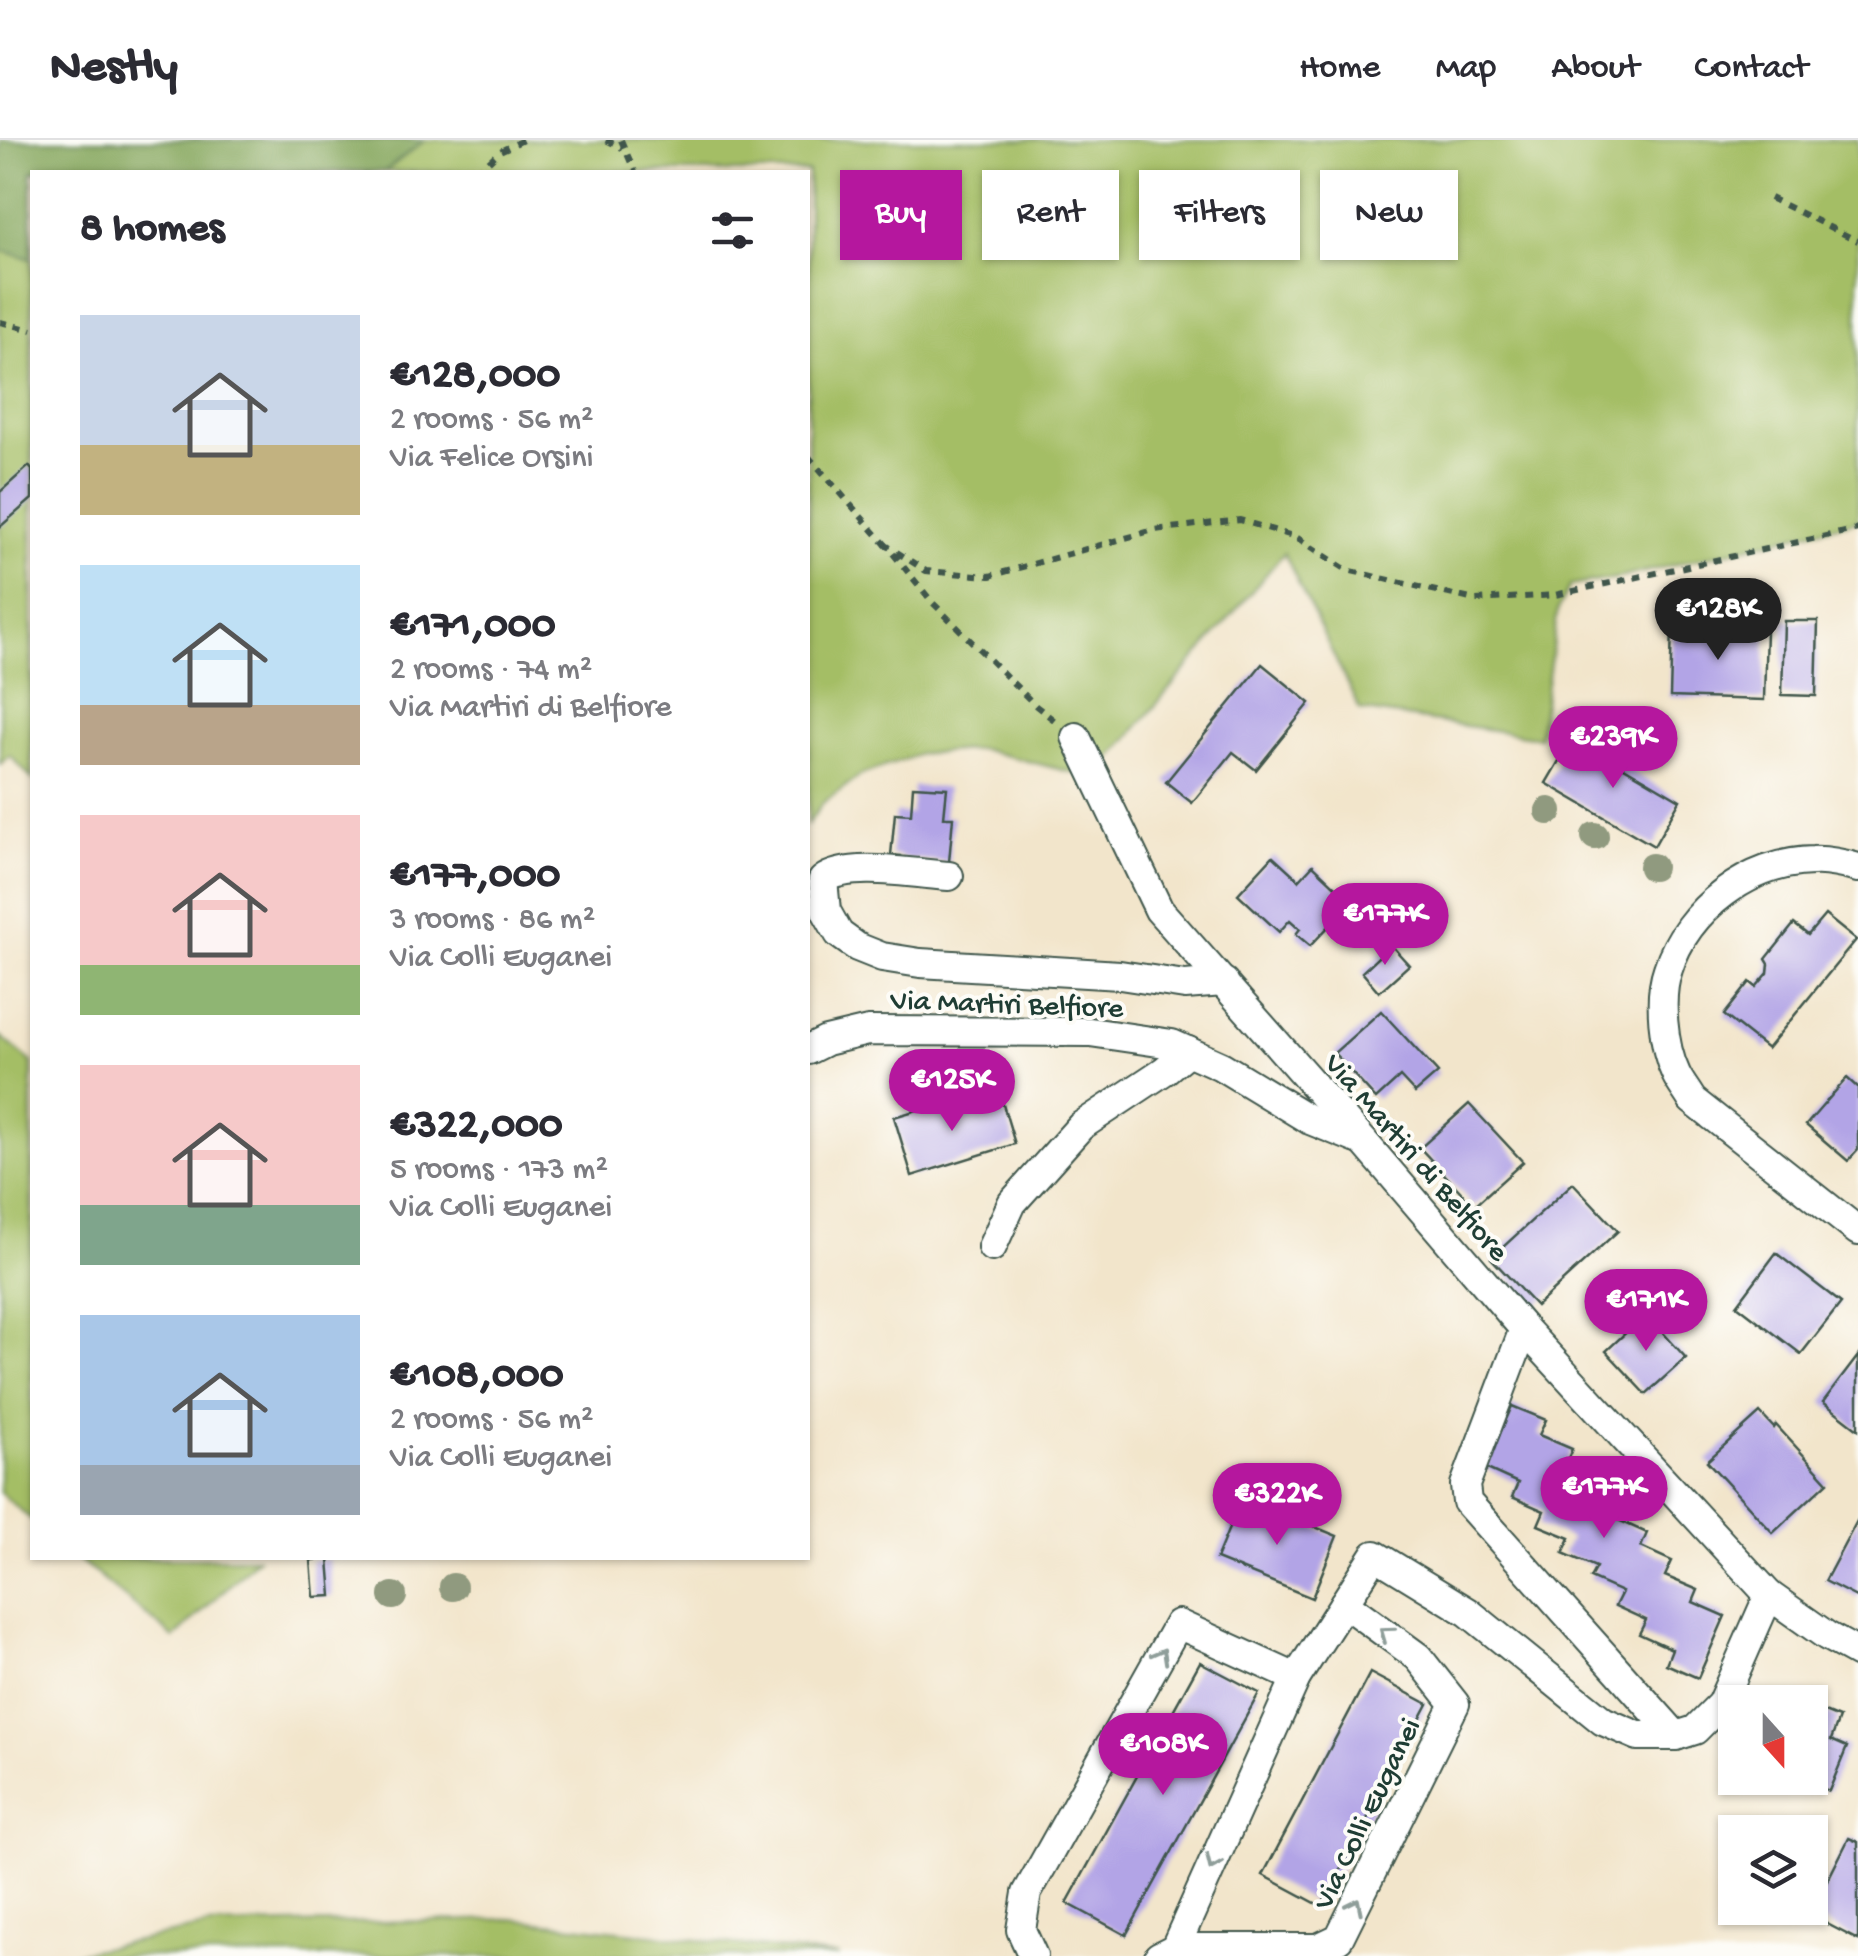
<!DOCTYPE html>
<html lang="en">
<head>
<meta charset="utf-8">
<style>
  :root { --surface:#fff; --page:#f2f2f3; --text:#2b2b33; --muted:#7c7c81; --line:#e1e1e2; --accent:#b5179e }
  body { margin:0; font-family:"Gochi Hand",sans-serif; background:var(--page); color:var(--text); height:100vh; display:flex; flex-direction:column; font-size:38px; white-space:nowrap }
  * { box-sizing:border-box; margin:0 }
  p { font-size:32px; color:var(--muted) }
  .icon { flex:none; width:55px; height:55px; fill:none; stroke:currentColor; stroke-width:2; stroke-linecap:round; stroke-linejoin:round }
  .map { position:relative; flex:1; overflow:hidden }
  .sheet { position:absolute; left:30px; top:30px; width:780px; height:1390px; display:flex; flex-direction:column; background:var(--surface); border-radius:0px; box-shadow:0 2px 8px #0004 }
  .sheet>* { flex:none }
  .guide { position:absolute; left:840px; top:30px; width:868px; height:90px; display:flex; gap:20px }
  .needle { width:65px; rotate:159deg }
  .controls { position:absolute; left:1718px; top:1545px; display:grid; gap:20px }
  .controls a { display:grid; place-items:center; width:110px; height:110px; border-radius:0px; background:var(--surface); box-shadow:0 2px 8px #0004; font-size:50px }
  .price { position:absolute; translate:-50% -85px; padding:0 22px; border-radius:35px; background:var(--accent); color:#fff; font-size:32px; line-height:65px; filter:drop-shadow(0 2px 5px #0008) }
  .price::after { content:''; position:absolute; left:50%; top:60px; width:30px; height:22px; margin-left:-15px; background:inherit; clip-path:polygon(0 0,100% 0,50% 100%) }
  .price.active { background:#222; color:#fff }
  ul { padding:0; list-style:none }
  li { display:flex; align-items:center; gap:30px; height:250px; padding:0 50px }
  li span { display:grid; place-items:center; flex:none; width:280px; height:200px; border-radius:0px; color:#555 }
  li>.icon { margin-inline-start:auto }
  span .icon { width:120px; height:120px; fill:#fffc; stroke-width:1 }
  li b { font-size:42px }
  h2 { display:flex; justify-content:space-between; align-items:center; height:120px; padding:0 50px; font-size:42px }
  .pill { padding:0 35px; border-radius:0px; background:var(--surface); box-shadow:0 2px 8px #0004; font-size:35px; line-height:90px }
  .pill.active { background:var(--accent); color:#fff }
  header { display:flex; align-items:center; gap:60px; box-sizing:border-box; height:140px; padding:0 50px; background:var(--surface); border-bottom:2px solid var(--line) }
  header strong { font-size:48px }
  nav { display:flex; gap:55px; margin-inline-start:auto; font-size:35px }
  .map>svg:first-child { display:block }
  .green { fill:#a4be65; stroke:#627e4c; stroke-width:2.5 }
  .forest { fill:#83a55a; stroke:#517147; stroke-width:2.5 }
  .building { fill:#b2a4e6 }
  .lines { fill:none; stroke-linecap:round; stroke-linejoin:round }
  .minor-casing { stroke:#3f564b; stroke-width:32 }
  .path { stroke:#3f564b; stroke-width:6; stroke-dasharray:8 8; stroke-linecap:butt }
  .minor { stroke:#fff; stroke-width:28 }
  .tree { fill:#909a7f }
  .oneway { stroke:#8f9e9a }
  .labels { text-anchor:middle; stroke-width:8; stroke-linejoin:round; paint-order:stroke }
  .street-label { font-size:30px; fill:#1f3d34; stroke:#fdfcf7 }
</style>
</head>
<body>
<header>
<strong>Nestly</strong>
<nav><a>Home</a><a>Map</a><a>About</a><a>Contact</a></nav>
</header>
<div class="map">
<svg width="1858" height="1816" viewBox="0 0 1858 1816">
  <rect width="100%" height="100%" fill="#fdfcf7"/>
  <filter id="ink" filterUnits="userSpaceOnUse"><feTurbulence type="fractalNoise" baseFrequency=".01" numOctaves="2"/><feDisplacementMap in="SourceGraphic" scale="20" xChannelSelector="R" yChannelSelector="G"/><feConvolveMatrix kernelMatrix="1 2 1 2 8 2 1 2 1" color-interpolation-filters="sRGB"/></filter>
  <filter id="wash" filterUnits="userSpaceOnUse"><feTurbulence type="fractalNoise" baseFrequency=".0048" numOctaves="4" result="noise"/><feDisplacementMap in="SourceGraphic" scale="40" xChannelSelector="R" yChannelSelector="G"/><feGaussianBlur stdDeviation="2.25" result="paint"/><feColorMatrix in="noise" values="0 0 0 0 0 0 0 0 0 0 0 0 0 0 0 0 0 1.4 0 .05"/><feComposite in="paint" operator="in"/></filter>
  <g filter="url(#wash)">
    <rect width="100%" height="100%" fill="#f2e5cb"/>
    <g class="green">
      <path d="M425 0H1858V380L1623 437 1570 446 1558 469 1539 597 1360 570 1284 413 1102 629 1070 632 980 609 919 614 861 635 823 663 808 684V32H384Z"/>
      <path d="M0 110 32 119V639L10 615 0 624Z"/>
      <path d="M0 896 32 922V1380L0 1353Z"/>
      <path d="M77 1418H258L174 1498Z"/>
      <path d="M512 1779 839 1816H63L210 1786Z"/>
    </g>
    <path class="forest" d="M0 0H425L384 32H32V119L0 110Z"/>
    <g id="blocks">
      <g class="building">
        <path d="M29 326 32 330V359L0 387V352Z"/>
        <path d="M1784 481H1818L1816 556 1782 555Z"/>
        <path d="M1672 486 1766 489 1764 560 1670 557Z"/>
        <path d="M1262 524 1310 563 1256 630 1233 612 1192 663 1166 642Z"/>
        <path d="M1573 597 1680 660 1654 706 1546 643Z"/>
        <path d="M913 646 947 648 944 677H953L949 722 901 718V716L891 715 895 673 911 674Z"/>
        <path d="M1273 716 1299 740 1313 725 1352 762 1310 806 1296 794 1300 789 1290 780 1279 792 1238 754Z"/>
        <path d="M1825 775 1856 800 1767 909 1724 875 1750 842 1756 847 1768 833 1769 824 1766 819 1794 784 1808 795Z"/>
        <path d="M1391 805 1409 825 1379 852 1362 832Z"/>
        <path d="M1381 871 1438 933 1415 953 1400 937 1376 959 1334 913Z"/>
        <path d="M1847 938 1858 948V1010L1848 1021 1806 985Z"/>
        <path d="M1001 958 1015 1004 912 1036 894 977 954 959 958 972Z"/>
        <path d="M1469 964 1523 1022 1474 1066 1420 1008Z"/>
        <path d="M1573 1043 1618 1091 1536 1166 1491 1118Z"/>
        <path d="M1776 1113 1841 1163 1801 1214 1737 1165Z"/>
        <path d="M1646 1174 1686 1218 1646 1254 1606 1211Z"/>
        <path d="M1858 1216V1289L1823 1262Z"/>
        <path d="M1512 1266 1546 1280 1539 1295 1572 1309 1566 1323 1597 1336 1591 1350 1622 1364 1616 1379 1647 1393 1641 1407 1672 1421 1665 1436 1698 1450 1693 1462 1725 1476 1698 1538 1666 1524 1672 1509 1639 1494 1646 1480 1615 1466 1622 1452 1590 1438 1596 1427 1563 1413 1570 1398 1538 1385 1544 1371 1512 1357 1518 1343 1485 1328Z"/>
        <path d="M1760 1273 1774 1288 1776 1285 1828 1342 1773 1393 1707 1321Z"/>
        <path d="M1242 1357 1337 1396 1312 1458 1216 1419Z"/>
        <path d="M1858 1379V1458L1825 1441Z"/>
        <path d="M329 1419 332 1456 314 1457 311 1420Z"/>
        <path d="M1200 1522 1259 1553 1126 1795 1067 1763Z"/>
        <path d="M1370 1533 1428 1564 1321 1766 1263 1735Z"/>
        <path d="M1810 1566 1839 1578 1831 1600 1847 1607 1829 1651 1796 1638H1810Z"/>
        <path d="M1849 1698 1858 1702V1800L1810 1775Z"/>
      </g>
    </g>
  </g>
  <g filter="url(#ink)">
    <use href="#blocks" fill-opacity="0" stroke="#3f564b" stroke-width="2.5"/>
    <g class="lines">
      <g class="minor-casing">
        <g id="minor">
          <path d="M1076 597 1159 770 1363 1001 1524 1189 1769 1455 1827 1496 1858 1513"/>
          <path d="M1858 728C1844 724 1827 720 1813 721 1750 722 1687 769 1668 829 1658 857 1663 907 1676 934 1680 943 1687 951 1692 960L1858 1091"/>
          <path d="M949 736C917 734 847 721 823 740L826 771 839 794 857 807 882 817 920 823 1120 835 1185 845 1224 842"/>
          <path d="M808 910 826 901 868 891 1090 892 1172 904 1221 926 1310 980 1357 999"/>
          <path d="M992 1107 1012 1063 1081 986 1164 931 1188 911"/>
          <path d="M1524 1189 1465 1345 1467 1362 1676 1596"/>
          <path d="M1175 1808H1318L1339 1798 1455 1564 1418 1517 1344 1463"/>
          <path d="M1033 1816 1021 1790 1027 1753 1178 1484 1296 1538"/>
          <path d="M1159 1816 1175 1808 1296 1538 1375 1415 1468 1472 1603 1581 1638 1596H1676L1695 1590 1721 1564 1769 1455"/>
        </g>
      </g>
      <g class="path">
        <path d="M606 0 622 8"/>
        <path d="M621 0 635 32"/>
        <path d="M477 32 500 11 523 0"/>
        <path d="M1770 58 1858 101"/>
        <path d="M0 182 32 190"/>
        <path d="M808 316 886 405"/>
        <path d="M1054 580 1036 566 933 463 886 405 926 431 990 436 1154 390 1240 380 1296 397 1347 430 1475 460 1555 455 1858 389"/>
      </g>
      <use href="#minor" class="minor"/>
    </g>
    <g class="tree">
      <circle cx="1549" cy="671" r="14"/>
      <circle cx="1595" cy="696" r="14"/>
      <circle cx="1652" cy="727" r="14"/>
      <circle cx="453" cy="1447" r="14"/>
      <circle cx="393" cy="1456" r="14"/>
    </g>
    <defs><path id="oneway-chevron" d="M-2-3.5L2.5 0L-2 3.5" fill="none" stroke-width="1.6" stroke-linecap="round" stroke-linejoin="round" transform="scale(2.5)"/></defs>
    <g class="oneway">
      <use href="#oneway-chevron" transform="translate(1386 1493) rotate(-144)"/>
      <use href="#oneway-chevron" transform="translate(1161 1515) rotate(-61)"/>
      <use href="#oneway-chevron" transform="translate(1213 1723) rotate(114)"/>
      <use href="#oneway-chevron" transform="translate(1355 1765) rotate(-64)"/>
    </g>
  </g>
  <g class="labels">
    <g class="street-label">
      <text transform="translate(1007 862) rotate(2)" y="10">Via Martiri Belfiore</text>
      <text transform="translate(1418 1016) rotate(49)" y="10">Via Martiri di Belfiore</text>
      <text transform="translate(1365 1673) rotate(-64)" y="10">Via Colli Euganei</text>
    </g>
  </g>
</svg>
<div class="controls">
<a><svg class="needle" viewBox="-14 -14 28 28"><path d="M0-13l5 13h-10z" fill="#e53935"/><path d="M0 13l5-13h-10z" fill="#7c7c81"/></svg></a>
<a><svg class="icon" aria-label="layers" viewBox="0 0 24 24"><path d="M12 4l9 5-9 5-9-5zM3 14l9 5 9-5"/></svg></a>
</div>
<b class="price active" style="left:1718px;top:523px">€128K</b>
<b class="price" style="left:1613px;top:651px">€239K</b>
<b class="price" style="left:1385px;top:828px">€177K</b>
<b class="price" style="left:952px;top:994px">€125K</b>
<b class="price" style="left:1646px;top:1214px">€171K</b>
<b class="price" style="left:1604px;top:1401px">€177K</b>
<b class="price" style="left:1277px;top:1408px">€322K</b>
<b class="price" style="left:1163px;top:1658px">€108K</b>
<div class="guide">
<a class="pill active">Buy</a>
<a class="pill">Rent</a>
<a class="pill">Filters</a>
<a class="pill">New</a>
</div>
<section class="sheet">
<h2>8 homes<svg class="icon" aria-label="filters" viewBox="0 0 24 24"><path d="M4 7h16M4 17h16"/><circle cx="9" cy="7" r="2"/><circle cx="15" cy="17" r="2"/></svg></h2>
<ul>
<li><span style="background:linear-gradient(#c9d6e8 65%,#c2b280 0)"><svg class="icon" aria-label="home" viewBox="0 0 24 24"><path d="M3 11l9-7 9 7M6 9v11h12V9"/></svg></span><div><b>€128,000</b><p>2 rooms · 56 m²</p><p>Via Felice Orsini</p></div></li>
<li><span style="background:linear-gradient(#bfe0f5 70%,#b9a48a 0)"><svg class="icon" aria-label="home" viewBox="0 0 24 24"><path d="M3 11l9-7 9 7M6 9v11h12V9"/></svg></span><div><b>€171,000</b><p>2 rooms · 74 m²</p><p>Via Martiri di Belfiore</p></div></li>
<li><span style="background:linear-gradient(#f6c9c9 75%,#8fb573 0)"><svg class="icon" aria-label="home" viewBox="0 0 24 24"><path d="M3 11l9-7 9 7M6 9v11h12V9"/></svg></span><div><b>€177,000</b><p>3 rooms · 86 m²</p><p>Via Colli Euganei</p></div></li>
<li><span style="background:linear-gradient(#f6c9c9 70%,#7fa58c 0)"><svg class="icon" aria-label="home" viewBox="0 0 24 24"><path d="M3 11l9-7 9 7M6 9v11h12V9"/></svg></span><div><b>€322,000</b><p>5 rooms · 173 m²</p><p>Via Colli Euganei</p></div></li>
<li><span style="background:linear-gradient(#a9c7e8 75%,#9aa5b1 0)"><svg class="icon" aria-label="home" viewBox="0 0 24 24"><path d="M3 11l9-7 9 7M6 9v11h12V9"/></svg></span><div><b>€108,000</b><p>2 rooms · 56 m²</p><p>Via Colli Euganei</p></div></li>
</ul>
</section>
</div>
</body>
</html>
